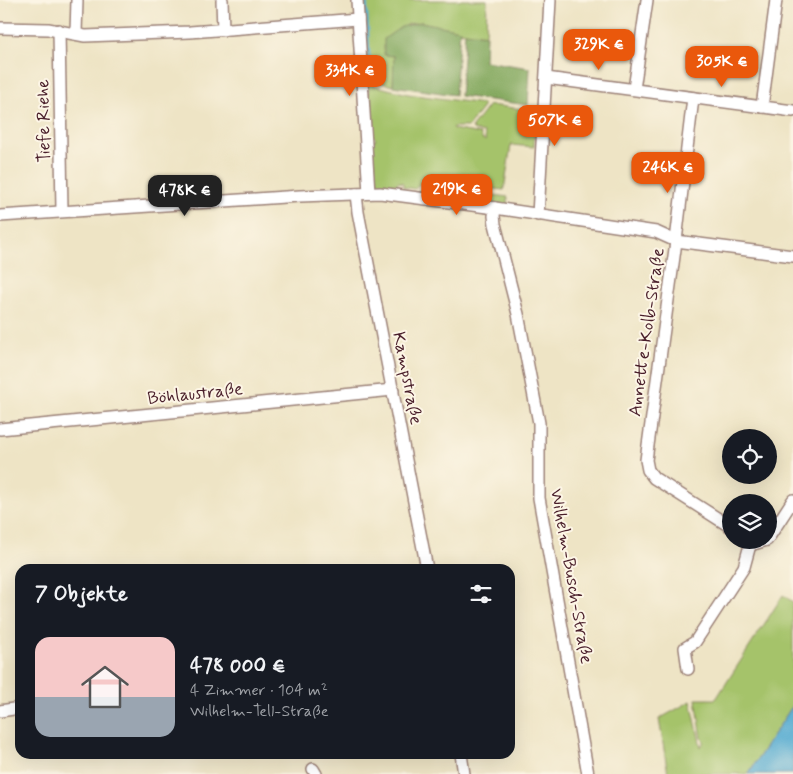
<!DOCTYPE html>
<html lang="de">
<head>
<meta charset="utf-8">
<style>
  :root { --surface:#171b24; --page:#242831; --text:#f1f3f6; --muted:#9ea1a6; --accent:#ea580c }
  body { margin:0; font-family:Mynerve,sans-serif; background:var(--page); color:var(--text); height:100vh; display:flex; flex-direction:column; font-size:19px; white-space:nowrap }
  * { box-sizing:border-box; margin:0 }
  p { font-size:16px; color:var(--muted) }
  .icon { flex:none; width:28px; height:28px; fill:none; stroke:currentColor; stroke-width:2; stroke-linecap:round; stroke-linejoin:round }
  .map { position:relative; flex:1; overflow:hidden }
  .details { position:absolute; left:15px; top:564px; width:500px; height:195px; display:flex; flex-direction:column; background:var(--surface); border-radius:15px; box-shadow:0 5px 20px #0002 }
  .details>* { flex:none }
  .fabs { position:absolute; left:722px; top:429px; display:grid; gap:10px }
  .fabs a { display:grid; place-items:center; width:55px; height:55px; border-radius:50%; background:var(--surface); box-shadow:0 5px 20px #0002; font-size:25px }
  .price { position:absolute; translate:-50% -42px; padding:0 11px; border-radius:10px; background:var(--accent); color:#fff; font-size:16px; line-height:32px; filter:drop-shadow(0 1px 2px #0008) }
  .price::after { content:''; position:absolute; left:50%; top:30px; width:15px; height:11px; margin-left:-8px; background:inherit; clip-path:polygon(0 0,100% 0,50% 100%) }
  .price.active { background:#222; color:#fff }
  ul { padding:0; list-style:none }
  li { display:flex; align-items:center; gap:15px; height:125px; padding:0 20px }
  li span { display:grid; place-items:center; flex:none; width:140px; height:100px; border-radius:15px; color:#555 }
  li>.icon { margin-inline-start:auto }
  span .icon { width:60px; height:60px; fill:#fffc; stroke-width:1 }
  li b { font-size:21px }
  h2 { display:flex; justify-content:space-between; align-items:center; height:60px; padding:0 20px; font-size:21px }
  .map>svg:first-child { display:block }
  .green { fill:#a5c36a; stroke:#78714a }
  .forest { fill:#84a95e; stroke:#676444 }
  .water { fill:#55abd1; stroke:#50657e }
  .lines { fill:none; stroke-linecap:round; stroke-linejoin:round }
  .stream { stroke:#55abd1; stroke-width:3 }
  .street-casing { stroke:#9c8278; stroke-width:14 }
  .street { stroke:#fff; stroke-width:11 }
  .labels { text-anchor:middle; stroke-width:4; stroke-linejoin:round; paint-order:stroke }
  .street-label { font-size:18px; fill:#4a1f2b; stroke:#fcf5e5 }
</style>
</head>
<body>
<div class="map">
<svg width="793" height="774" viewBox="0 0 793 774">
  <rect width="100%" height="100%" fill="#fcf5e5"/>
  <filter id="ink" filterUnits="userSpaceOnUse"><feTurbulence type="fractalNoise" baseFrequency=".02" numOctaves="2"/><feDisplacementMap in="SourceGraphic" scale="10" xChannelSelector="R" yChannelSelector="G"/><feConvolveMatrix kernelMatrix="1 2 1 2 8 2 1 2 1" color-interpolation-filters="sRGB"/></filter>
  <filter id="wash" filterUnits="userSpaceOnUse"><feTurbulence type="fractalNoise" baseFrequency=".0096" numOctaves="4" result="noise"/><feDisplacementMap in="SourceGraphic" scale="20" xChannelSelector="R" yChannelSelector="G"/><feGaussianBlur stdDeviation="1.12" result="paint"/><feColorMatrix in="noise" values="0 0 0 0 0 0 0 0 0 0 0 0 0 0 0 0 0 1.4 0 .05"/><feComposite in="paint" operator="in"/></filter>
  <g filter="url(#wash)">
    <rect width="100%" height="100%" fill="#eee4c5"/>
    <g class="green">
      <path d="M363 0H487L486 35 465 32 421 22 408 24 395 56 393 86C384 84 377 80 368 79Z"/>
      <path d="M368 84 408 94 483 104V107L468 127H453V129L480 134 482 139 486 141 484 133 473 130 472 127 489 105 522 109 528 113 529 110 535 111 534 147 511 145 504 190 423 181 415 189 403 187V183L398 182 397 186 378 183 373 177 372 142 376 139 371 134Z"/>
      <path d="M426 186 508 197 507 206 493 204V201L426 191 422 194 417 193Z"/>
      <path d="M783 595 793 602V705L748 774H668L659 719 691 701 701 747 704 741 702 739 696 699H716Z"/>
    </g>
    <g class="forest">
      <path d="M421 22 460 30 455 95 393 86 394 56 384 55V39L401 27Z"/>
      <path d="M465 32 486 35 485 61 530 68 528 105 460 96Z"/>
    </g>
    <path class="water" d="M793 705V774H748Z"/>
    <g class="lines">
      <path class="stream" d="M366 0 370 76"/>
    </g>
  </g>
  <g filter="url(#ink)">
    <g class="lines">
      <g class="street-casing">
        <g id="street">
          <path d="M222 0 223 30"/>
          <path d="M357 0 369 193"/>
          <path d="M0 28 48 29 85 36 190 32 358 19"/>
          <path d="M59 30 62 211"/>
          <path d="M76 33 77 0"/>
          <path d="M546 78 793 111"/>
          <path d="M634 89 647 0"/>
          <path d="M693 98 675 249 646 460 648 470 654 478 731 527"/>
          <path d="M762 107 776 0"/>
          <path d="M356 194 358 212 427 569"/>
          <path d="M495 208 494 216 495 224 518 314 539 423V498L588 774"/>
          <path d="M538 215 550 0"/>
          <path d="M0 216 300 196 380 193 495 208 656 232 676 241 793 256"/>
          <path d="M0 429 393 390"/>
          <path d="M769 537 793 500"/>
          <path d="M750 545 767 540"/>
          <path d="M688 669 685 648 695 642 744 567 750 545 746 540"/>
          <path d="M0 711 20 708"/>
          <path d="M461 754 464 774"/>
          <path d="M313 769 316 774"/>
        </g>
      </g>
      <use href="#street" class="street"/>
    </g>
  </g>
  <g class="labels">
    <g class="street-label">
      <text transform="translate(43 121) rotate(-91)" y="6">Tiefe Riehe</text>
      <text transform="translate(646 332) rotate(-82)" y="6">Annette-Kolb-Straße</text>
      <text transform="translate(408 378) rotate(79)" y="6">Kampstraße</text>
      <text transform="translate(195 393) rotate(-6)" y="6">Böhlaustraße</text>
      <text transform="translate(572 576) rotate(80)" y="6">Wilhelm-Busch-Straße</text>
    </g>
  </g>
</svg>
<div class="fabs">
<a><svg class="icon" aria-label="locate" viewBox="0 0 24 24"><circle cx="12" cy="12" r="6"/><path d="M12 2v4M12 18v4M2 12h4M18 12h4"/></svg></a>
<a><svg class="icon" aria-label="layers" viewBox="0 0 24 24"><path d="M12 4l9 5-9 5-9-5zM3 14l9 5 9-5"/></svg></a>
</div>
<b class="price" style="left:599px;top:71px">329K €</b>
<b class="price" style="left:722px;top:88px">305K €</b>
<b class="price" style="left:350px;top:97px">334K €</b>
<b class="price" style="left:555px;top:147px">507K €</b>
<b class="price" style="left:668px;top:194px">246K €</b>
<b class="price" style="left:457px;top:216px">219K €</b>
<b class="price active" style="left:185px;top:217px">478K €</b>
<section class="details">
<h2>7 Objekte<svg class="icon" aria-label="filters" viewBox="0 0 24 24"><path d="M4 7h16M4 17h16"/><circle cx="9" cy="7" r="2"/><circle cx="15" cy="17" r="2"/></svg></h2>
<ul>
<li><span style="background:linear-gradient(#f6c9c9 60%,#9aa5b1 0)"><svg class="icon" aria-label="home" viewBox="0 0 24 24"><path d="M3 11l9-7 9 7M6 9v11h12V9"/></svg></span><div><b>478 000 €</b><p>4 Zimmer · 104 m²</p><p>Wilhelm-Tell-Straße</p></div></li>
</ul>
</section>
</div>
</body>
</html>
